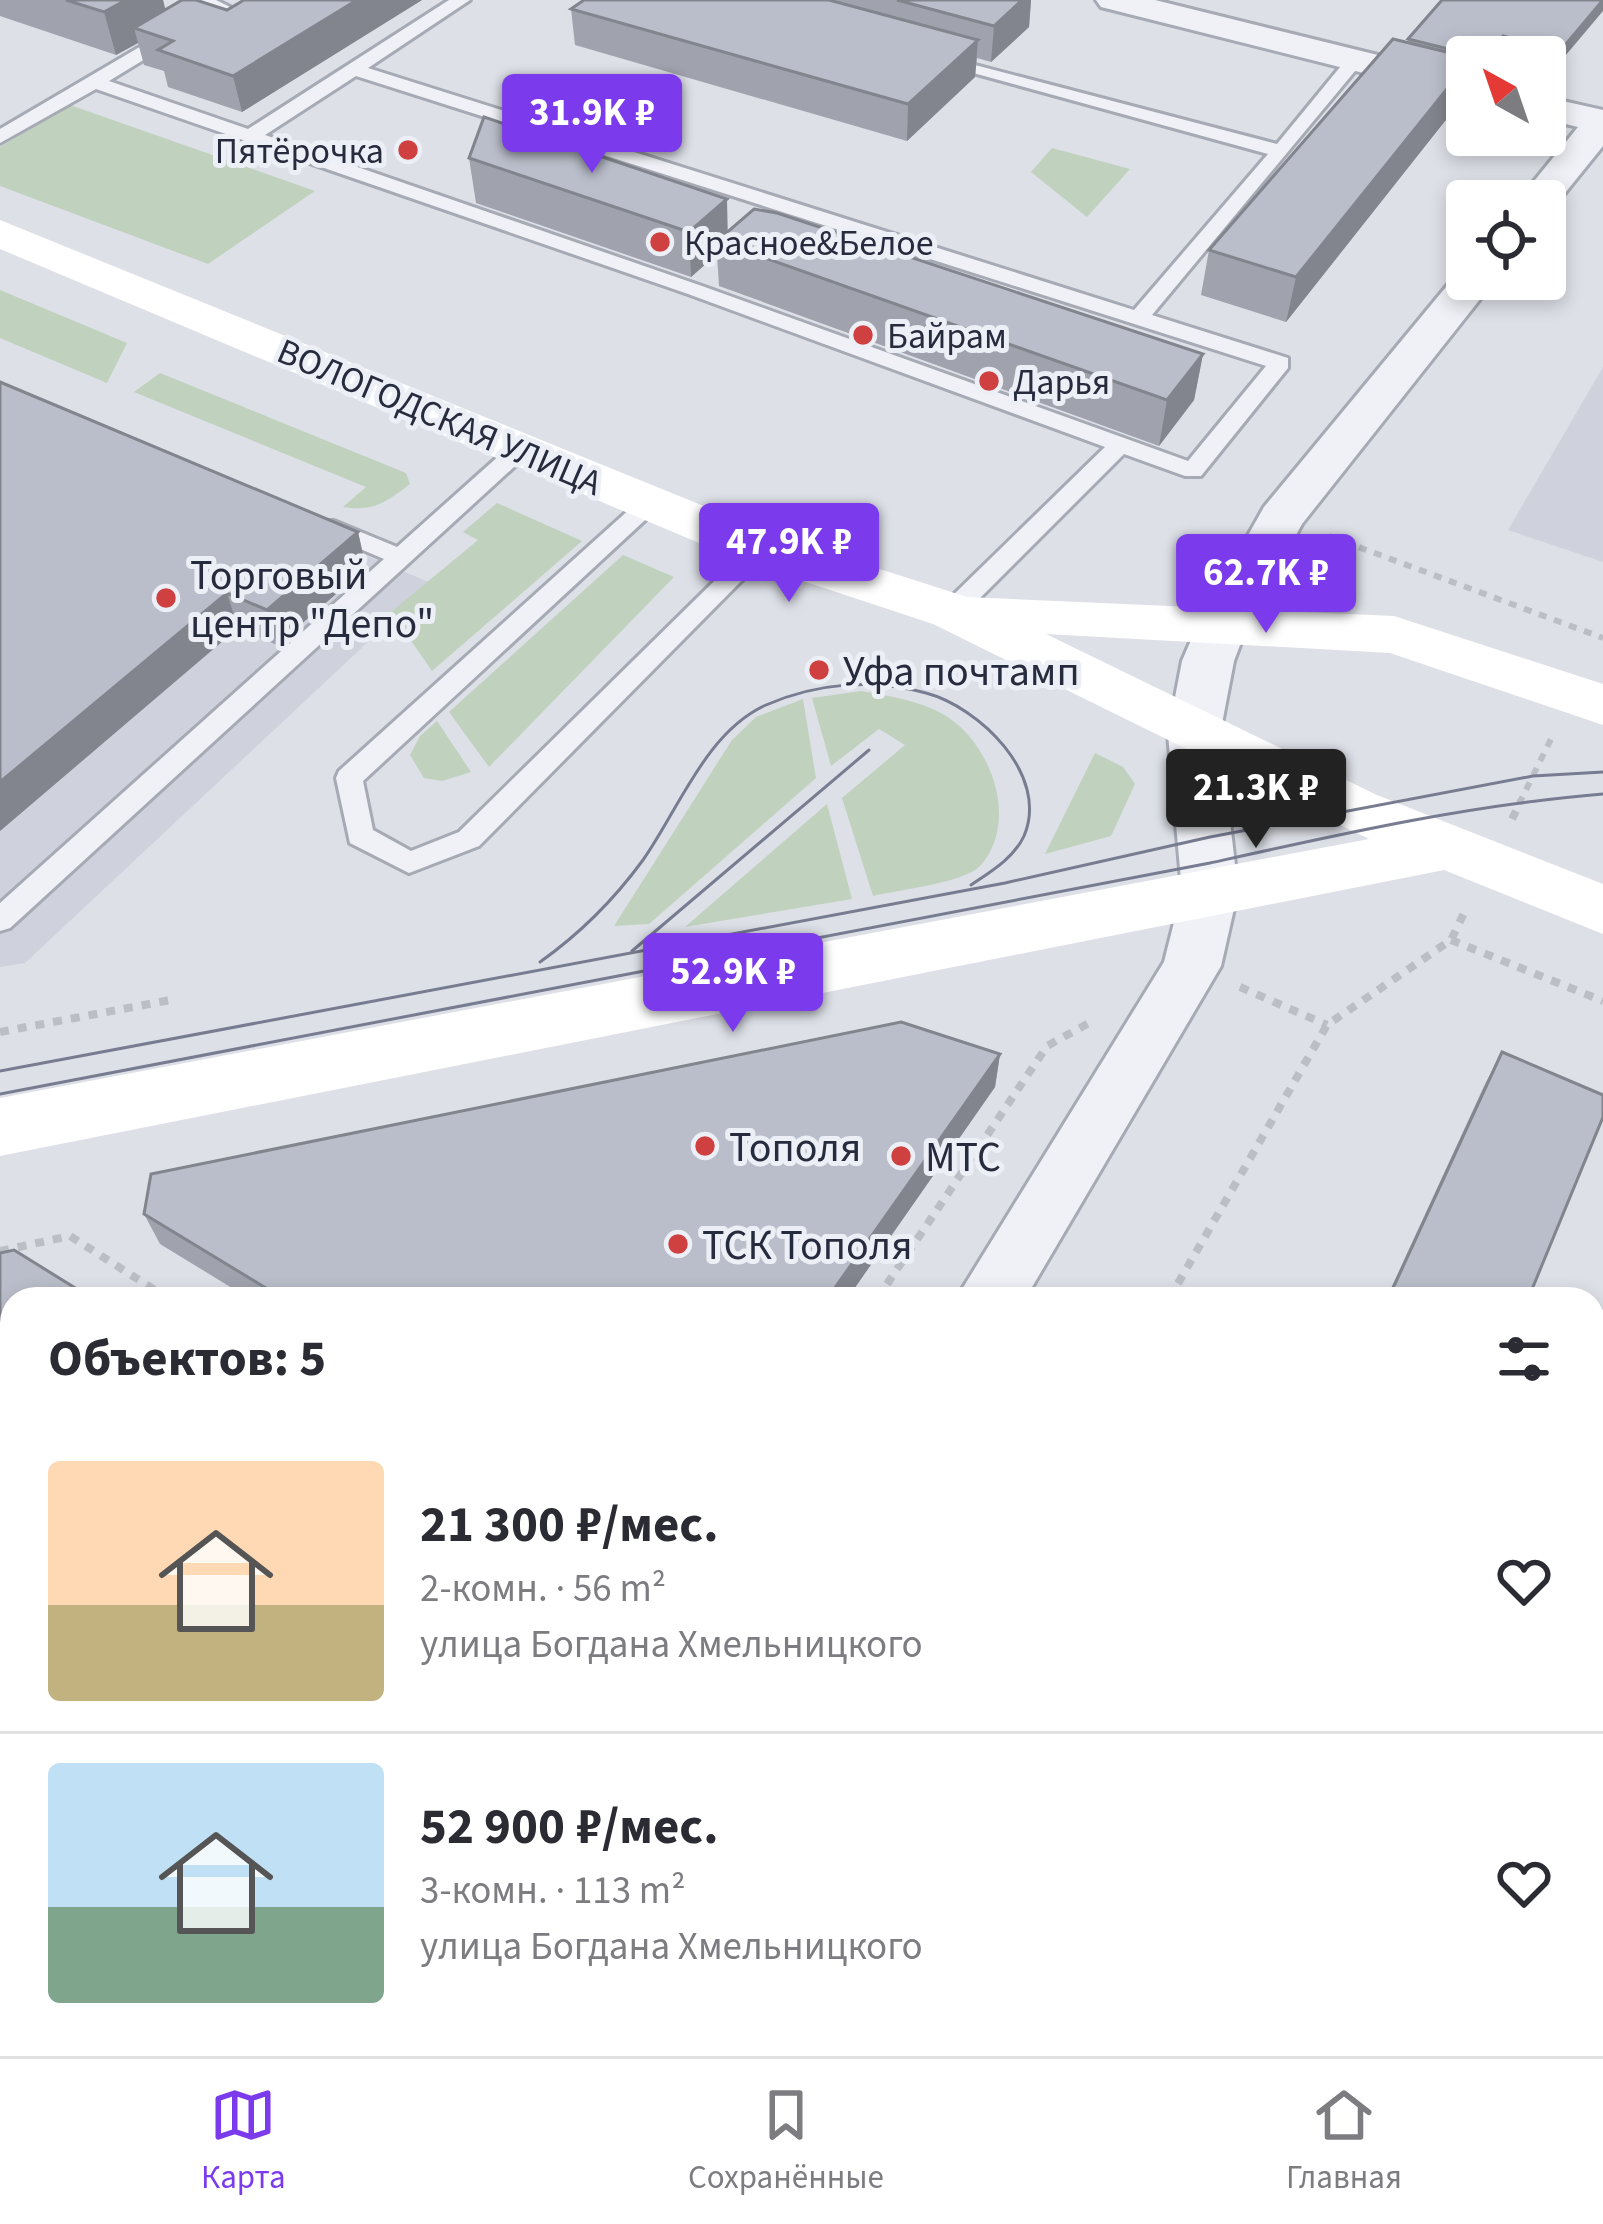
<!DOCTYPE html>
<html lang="ru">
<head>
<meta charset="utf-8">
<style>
  :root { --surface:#fff; --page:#f2f2f3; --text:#2b2b33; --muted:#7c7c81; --line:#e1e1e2; --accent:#7c3aed }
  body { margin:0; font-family:"Source Sans 3",sans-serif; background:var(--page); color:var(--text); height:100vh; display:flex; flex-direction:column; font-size:45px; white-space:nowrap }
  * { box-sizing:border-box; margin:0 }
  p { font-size:39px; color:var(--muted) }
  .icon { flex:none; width:66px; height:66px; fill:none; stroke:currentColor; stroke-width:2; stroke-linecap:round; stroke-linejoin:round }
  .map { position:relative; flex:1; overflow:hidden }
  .sheet { position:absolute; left:0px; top:1287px; width:1605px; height:771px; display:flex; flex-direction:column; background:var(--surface); border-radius:36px 36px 0 0; box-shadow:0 6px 18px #0003 }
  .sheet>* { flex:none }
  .needle { width:78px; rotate:320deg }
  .buttons { position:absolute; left:1446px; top:36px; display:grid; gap:24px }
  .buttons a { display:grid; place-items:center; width:120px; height:120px; border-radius:12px; background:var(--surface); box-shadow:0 6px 18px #0003; font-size:60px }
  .price { position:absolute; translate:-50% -102px; padding:0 27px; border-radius:12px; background:var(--accent); color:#fff; font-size:39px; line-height:78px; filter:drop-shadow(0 3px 6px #0008) }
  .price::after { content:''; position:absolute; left:50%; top:72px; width:36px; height:27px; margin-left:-18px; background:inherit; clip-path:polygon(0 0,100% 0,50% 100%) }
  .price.selected { background:#222; color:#fff }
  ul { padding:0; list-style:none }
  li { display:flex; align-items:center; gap:36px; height:300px; padding:0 48px }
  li+li { border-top:3px solid var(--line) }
  li span { display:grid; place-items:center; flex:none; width:336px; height:240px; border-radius:12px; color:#555 }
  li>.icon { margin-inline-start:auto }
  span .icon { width:144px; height:144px; fill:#fffc; stroke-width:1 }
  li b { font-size:51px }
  h2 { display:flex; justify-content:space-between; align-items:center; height:144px; padding:0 48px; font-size:51px }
  .dock { display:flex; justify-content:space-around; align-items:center; height:168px; border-top:3px solid var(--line); background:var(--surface); font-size:33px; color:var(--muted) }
  .dock a { display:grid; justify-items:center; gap:6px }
  .dock .selected { color:var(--accent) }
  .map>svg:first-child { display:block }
  .built { fill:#cfd2dc }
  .green { fill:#c0d1be }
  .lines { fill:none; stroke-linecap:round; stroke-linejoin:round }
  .lane-casing { stroke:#a6aab4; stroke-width:6 }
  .street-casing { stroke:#a6aab4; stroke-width:6 }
  .path-far2 { stroke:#bcbec6; stroke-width:6; stroke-dasharray:8 8; stroke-linecap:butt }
  .path-far1 { stroke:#bcbec6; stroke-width:8; stroke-dasharray:9 9; stroke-linecap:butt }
  .path { stroke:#bcbec6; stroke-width:9; stroke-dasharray:12 12; stroke-linecap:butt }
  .lane { fill:#f0f1f6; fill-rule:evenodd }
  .street { fill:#f0f1f6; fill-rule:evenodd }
  .secondary { fill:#fff; fill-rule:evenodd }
  .tram { stroke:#777c91; stroke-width:3 }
  .wall { fill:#a0a3ae }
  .shaded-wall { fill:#82858d }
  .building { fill:#babeca; stroke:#82858d; stroke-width:3 }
  .poi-dot { fill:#cf4040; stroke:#eceff5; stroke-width:4.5 }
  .labels { text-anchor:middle; stroke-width:10; stroke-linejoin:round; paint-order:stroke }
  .far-poi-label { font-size:36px; fill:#272b3e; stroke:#eceff5; text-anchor:start }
  .far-street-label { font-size:36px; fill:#272b3e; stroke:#eceff5 }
  .poi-label { font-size:42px; fill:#272b3e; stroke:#eceff5; text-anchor:start }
</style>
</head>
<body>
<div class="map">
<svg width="1603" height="2056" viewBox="0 0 1603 2056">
  <rect width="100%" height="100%" fill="#dde0e7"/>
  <g class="built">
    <path d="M1603 367V562L1508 530Z"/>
    <path d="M0 401 431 583 25 963 0 967Z"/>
  </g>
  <g class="green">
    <path d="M70 105 315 191 208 264 0 186V147Z"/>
    <path d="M1052 148 1130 169 1087 217 1031 172Z"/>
    <path d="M0 290 127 343 107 383 0 338Z"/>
    <path d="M160 373 406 473 410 484C386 502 374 512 343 507L366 487 134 392Z"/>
    <path d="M497 503 582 541 432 671 391 612 478 540 463 532Z"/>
    <path d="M623 555 674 577 489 767 449 712Z"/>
    <path d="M861 691C888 696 917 700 941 713 990 739 1021 821 980 866 964 883 897 890 873 896L842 798 905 745 879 729 831 766 812 698Z"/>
    <path d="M803 699 816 778 649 924 614 926 732 740 756 717Z"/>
    <path d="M437 721 471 772 442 781 424 778 410 755 420 736Z"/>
    <path d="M1095 753 1123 767 1135 784 1111 836 1045 854Z"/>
    <path d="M827 804 852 899 685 927Z"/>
  </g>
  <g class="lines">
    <g class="lane-casing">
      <g id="lane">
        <path d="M189 0H216L230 7 109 81 248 129 449 0H470L368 68 1134 310 1268 154 933 62V54L1277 144 1350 55 1365 59 1152 315 1288 358V368L1201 476H1185L1124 454 961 617H943L940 611 943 605 1105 447 688 294 96 89 0 143V129L206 8ZM356 76 1266 366 1188 461 702 286 265 135Z"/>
        <path d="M519 443 530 450 527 455 10 928 0 931V903L384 559 318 531V521H334L397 547 511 445Z"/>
        <path d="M649 497 657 499V509L363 781 373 830 411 851 459 832 752 544 761 541 773 549 479 846 409 873 350 843 336 778 339 771 641 499Z"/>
        <path d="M1603 1555V1612L1593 1616V1559Z"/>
        <path d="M0 1628 12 1633V1672L0 1667Z"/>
        <path d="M1593 1645 1603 1649V1688L1593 1684Z"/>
        <path d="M1603 1929V1997L1593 2001V1934Z"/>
        <path d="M397 2046H450L454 2056H401Z"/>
        <path d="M1550 2046H1592L1589 2056H1547Z"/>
      </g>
    </g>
    <g class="street-casing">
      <g id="street">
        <path d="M1096 0H1155L1467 77V99L1101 7Z"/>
        <path d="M1545 97 1603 110V146L1552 209 1545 211V201H1518L1578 127 1545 119Z"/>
        <path d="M1467 268V279H1496L1302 524 1248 624 1234 661 1220 734 1238 891 1221 966 1025 1299H956L1164 962 1182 891 1168 734 1182 661 1198 624 1264 507 1460 270Z"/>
        <path d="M488 2046H574L570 2056H483Z"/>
      </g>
    </g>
    <g class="path-far2">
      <path d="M1329 536 1603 638"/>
      <path d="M1519 804 1553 735"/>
    </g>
    <g class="path-far1">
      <path d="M1512 819 1521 801"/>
      <path d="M1451 940 1603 1001"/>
      <path d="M1240 987 1327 1025"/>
      <path d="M0 1032 176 999"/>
      <path d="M0 1251 70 1236 169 1299"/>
      <path d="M877 1299 1047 1046 1089 1023"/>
      <path d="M1169 1299 1327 1025 1451 940 1467 907"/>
    </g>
    <path class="path" d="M731 2056 737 2046"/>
    <use href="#lane" class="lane"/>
    <use href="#street" class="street"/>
    <path class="secondary" d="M0 220 780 537 967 597 1394 616 1603 684V725L1390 653 1046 634 1377 795 1603 884V934L1444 870 0 1156V1098L1369 839 933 624 742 561 0 249Z"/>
    <g class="tram">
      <path d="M632 951 869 750"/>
      <path d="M540 962C581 933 613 901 643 860 679 809 706 732 766 705 816 683 874 678 926 693 979 707 1050 775 1024 836 1014 858 990 872 971 885"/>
      <path d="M0 1071 1005 883 1210 837 1533 776 1603 772"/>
      <path d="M0 1094 1210 863C1341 834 1469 805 1603 794"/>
    </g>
  </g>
  <g class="wall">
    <path d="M0 0H163L165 10H227L244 0H422L242 112 168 87 164 71 144 65 138 43 116 55 0 16Z"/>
    <path d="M584 0H1031L1029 27 991 62 977 58 975 77 907 141 575 45 571 9Z"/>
    <path d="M1603 0 1555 68 1545 65V57H1509L1497 54 1495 57H1467V76L1460 102 1286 322 1201 295 1209 250 1407 42 1408 39Z"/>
    <path d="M469 158 728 232 1203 354 1194 400 1159 446 719 286 717 254 691 277 476 203Z"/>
    <path d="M0 382 358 532 366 568 277 645 238 628 0 831Z"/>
    <path d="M1502 1052 1528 1299H1386L1485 1084Z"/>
    <path d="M1000 1054 995 1087 847 1299H250L160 1244 144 1214Z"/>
    <path d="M0 1253 12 1299V1570L0 1561Z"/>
    <path d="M1238 2046H1467L1463 2056H1233Z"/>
  </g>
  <g class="shaded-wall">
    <path d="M126 0H163L169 24 134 28 138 43 116 55 104 12Z"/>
    <path d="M357 0H422L242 112 233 76Z"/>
    <path d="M1022 0H1031L1029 27 991 62 994 26Z"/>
    <path d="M1603 0V11L1555 68 1561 50Z"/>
    <path d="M1503 36 1495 57H1486Z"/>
    <path d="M978 40 975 77 907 141 908 104Z"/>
    <path d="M1467 64V76L1460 102 1286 322 1296 277Z"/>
    <path d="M727 199 728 244 717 241V254L691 277 689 232Z"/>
    <path d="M1203 354 1194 400 1159 446 1167 400Z"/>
    <path d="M358 532 366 568 277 645 267 610Z"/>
    <path d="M227 593 238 628 0 831V782Z"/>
    <path d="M1000 1054 995 1087 847 1299H827Z"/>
  </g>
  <g class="building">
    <path d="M66 0H126L104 12Z"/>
    <path d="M182 0H196L227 10 244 0H357L233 76 158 50 173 41 134 28Z"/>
    <path d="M584 0H829L978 40 908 104 571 9Z"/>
    <path d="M897 0H1022L994 26Z"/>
    <path d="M1442 0H1603L1561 50 1503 36 1486 57H1474L1473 55 1408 39Z"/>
    <path d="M1393 39 1467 57V64L1296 277 1209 250Z"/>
    <path d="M484 117 727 199 689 232 469 158Z"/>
    <path d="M754 209 777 213 1203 354 1167 400 717 241Z"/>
    <path d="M0 382 358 532 267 610 227 593 0 782Z"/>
    <path d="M901 1022 1000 1054 827 1299H284L144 1214 151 1174Z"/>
    <path d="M1502 1052 1603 1095V1117L1528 1299H1388Z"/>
    <path d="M14 1250 93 1299H12V1559L0 1551V1253Z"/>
    <path d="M1247 2046H1467L1463 2056H1243Z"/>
  </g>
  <g class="poi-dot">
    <circle cx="408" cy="150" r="12"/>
    <circle cx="660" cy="242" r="12"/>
    <circle cx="863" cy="335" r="12"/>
    <circle cx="989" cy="381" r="12"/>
    <circle cx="166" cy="598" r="12"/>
    <circle cx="819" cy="670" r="12"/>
    <circle cx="705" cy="1146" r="12"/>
    <circle cx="901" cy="1156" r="12"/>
    <circle cx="678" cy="1244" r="12"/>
  </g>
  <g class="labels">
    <g class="far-poi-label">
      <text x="384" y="163" text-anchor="end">Пятёрочка</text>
      <text x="684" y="255">Красное&amp;Белое</text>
      <text x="887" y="348">Байрам</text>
      <text x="1013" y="394">Дарья</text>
    </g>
    <g class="far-street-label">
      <text transform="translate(440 416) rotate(23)" y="13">ВОЛОГОДСКАЯ УЛИЦА</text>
    </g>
    <g class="poi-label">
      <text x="190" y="589">Торговый<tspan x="190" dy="48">центр "Депо"</tspan></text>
      <text x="843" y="685">Уфа почтамп</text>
      <text x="729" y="1161">Тополя</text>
      <text x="925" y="1171">МТС</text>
      <text x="702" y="1259">ТСК Тополя</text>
    </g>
  </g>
</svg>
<div class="buttons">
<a><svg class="needle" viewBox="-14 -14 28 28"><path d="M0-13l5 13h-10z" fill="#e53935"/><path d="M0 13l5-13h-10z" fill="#7c7c81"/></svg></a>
<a><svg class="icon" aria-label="locate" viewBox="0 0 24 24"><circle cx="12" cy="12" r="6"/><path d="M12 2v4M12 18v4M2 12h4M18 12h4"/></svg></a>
</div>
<b class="price" style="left:592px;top:176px">31.9K ₽</b>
<b class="price" style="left:789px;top:605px">47.9K ₽</b>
<b class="price" style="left:1266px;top:636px">62.7K ₽</b>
<b class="price selected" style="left:1256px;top:851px">21.3K ₽</b>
<b class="price" style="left:733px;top:1035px">52.9K ₽</b>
<section class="sheet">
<h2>Объектов: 5<svg class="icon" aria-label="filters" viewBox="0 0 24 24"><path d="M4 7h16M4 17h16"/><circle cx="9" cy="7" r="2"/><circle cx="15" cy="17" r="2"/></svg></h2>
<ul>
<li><span style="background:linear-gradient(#ffd9b3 60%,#c2b280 0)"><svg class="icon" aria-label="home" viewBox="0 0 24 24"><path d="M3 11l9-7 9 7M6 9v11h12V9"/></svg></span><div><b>21 300 ₽/мес.</b><p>2-комн. · 56 m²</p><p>улица Богдана Хмельницкого</p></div><svg class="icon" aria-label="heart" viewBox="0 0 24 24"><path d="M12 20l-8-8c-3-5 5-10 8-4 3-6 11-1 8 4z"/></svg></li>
<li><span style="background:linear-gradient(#bfe0f5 60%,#7fa58c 0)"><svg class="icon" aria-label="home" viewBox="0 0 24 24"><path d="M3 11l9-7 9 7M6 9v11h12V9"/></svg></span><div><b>52 900 ₽/мес.</b><p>3-комн. · 113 m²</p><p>улица Богдана Хмельницкого</p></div><svg class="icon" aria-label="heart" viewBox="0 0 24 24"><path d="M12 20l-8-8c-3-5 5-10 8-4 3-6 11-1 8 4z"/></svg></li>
</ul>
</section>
</div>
<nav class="dock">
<a class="selected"><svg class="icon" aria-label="map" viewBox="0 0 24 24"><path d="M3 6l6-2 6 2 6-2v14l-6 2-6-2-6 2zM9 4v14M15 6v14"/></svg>Карта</a>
<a><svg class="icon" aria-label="saved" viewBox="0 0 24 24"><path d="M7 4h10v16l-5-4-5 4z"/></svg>Сохранённые</a>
<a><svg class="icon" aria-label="home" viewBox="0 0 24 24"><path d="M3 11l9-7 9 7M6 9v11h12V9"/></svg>Главная</a>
</nav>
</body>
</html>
